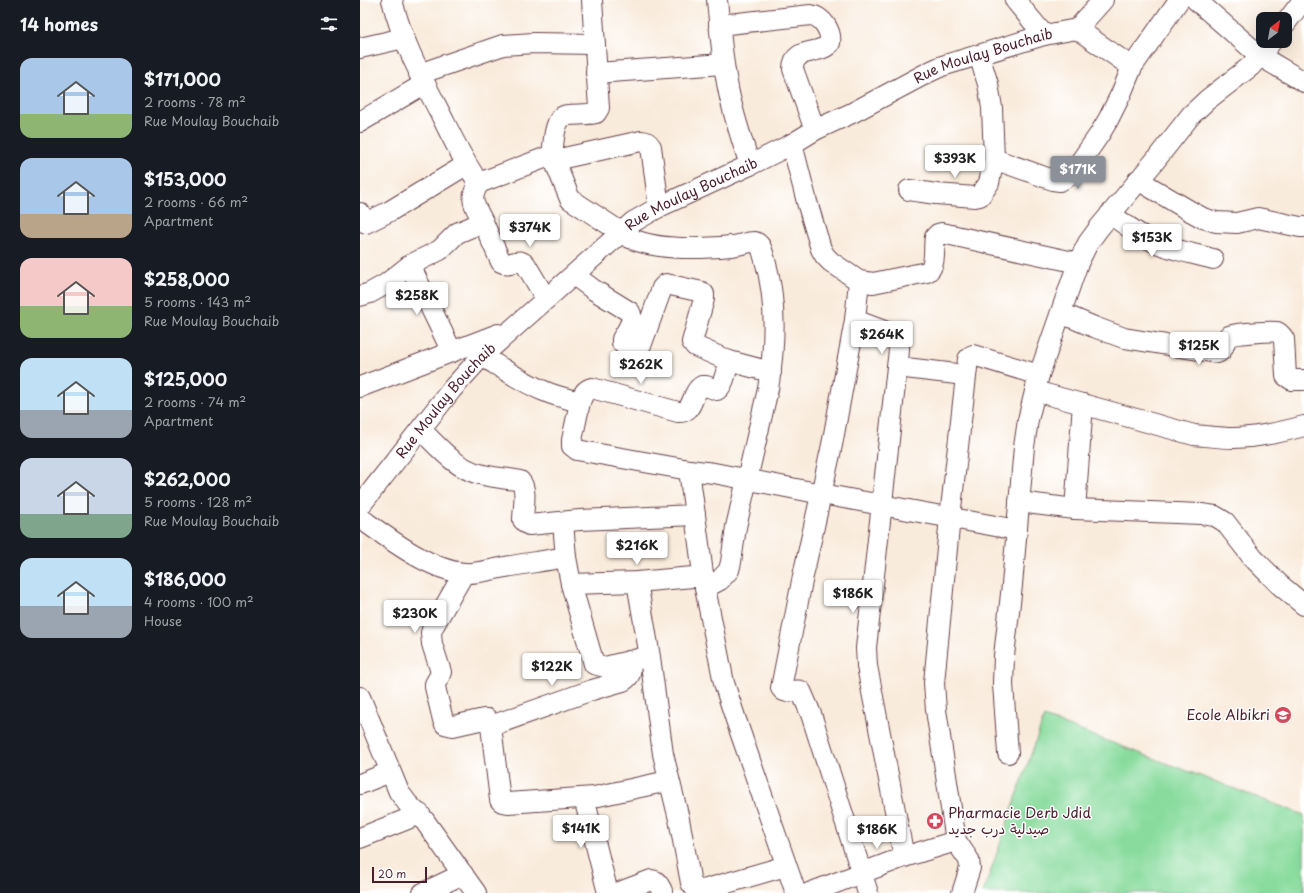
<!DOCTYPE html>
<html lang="en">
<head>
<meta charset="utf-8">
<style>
  :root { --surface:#171b24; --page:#242831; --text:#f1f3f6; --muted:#9ea1a6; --accent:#8c9099 }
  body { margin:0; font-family:"Playpen Sans","Playpen Sans Arabic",sans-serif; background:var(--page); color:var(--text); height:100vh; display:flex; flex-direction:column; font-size:15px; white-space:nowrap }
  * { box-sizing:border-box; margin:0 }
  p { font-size:13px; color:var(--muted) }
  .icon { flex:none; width:22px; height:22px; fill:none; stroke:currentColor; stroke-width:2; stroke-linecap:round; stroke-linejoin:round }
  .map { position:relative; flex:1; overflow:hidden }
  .drawer { display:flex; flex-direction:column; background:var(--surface); width:360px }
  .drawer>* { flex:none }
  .needle { width:26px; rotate:31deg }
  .buttons { position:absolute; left:896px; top:12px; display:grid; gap:8px }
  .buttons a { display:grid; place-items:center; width:36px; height:36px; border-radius:8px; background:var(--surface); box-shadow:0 4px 16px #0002; font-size:20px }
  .scale { position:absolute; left:12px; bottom:10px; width:55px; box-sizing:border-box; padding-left:4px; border:2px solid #4a1f2b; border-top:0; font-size:11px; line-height:14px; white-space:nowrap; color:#4a1f2b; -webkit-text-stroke:3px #fff; paint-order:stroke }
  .price { position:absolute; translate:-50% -34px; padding:0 9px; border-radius:4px; background:#fff; color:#222; font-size:13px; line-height:26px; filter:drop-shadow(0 1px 2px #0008) }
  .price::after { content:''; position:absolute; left:50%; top:24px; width:12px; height:9px; margin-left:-6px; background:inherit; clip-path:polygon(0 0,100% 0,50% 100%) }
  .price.active { background:var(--accent); color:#fff }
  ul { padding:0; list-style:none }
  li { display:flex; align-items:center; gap:12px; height:100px; padding:0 20px }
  li span { display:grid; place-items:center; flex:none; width:112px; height:80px; border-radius:12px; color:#555 }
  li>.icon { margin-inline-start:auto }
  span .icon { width:48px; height:48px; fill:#fffc; stroke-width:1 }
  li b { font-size:17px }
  h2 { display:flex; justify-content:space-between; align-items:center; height:48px; padding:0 20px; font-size:17px }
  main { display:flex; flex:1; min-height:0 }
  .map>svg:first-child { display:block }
  .park { fill:#88db9d; stroke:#697d64 }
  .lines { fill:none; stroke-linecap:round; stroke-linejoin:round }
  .minor-casing { stroke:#643e46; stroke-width:22 }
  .minor { stroke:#fff; stroke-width:20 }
  .labels { text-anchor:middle; stroke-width:3; stroke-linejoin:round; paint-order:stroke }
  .street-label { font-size:14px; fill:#4a1f2b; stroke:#fff }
  .poi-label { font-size:14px; fill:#4a1f2b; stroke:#fff; text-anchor:end }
</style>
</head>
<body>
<main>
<section class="drawer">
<h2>14 homes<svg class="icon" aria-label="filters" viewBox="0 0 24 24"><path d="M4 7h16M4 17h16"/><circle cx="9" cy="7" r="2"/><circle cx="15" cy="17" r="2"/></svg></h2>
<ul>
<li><span style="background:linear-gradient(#a9c7e8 70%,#8fb573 0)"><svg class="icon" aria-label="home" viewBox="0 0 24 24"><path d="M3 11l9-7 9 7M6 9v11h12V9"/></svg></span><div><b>$171,000</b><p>2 rooms · 78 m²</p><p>Rue Moulay Bouchaib</p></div></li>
<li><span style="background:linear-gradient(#a9c7e8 70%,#b9a48a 0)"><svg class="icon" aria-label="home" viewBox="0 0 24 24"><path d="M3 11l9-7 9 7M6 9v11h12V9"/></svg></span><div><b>$153,000</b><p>2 rooms · 66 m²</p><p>Apartment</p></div></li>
<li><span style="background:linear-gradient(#f6c9c9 60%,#8fb573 0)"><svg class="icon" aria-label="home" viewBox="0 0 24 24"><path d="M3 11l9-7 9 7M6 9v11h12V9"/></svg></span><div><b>$258,000</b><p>5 rooms · 143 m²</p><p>Rue Moulay Bouchaib</p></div></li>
<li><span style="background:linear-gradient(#bfe0f5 65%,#9aa5b1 0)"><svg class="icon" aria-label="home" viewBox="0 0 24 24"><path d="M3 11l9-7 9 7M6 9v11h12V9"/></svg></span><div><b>$125,000</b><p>2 rooms · 74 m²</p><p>Apartment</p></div></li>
<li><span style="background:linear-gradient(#c9d6e8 70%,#7fa58c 0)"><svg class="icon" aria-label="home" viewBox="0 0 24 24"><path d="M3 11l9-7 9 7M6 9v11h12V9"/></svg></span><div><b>$262,000</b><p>5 rooms · 128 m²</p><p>Rue Moulay Bouchaib</p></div></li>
<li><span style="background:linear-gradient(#bfe0f5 60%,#9aa5b1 0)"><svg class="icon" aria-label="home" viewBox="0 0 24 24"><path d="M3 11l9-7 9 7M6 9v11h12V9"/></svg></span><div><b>$186,000</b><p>4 rooms · 100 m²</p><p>House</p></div></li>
</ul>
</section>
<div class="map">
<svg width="944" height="893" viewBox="0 0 944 893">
  <rect width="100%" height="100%" fill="#fff"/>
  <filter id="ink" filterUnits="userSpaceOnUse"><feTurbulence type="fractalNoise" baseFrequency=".025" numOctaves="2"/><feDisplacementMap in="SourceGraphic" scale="8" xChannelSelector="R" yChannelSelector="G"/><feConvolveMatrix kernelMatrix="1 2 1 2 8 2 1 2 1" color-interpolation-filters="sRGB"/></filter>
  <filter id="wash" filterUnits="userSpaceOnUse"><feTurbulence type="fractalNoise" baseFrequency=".012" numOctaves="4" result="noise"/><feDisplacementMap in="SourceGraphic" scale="16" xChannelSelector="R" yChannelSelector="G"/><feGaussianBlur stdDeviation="0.9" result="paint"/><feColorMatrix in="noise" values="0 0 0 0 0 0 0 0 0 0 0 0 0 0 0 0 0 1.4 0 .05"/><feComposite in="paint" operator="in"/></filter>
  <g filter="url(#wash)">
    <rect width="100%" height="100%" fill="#f9ebdc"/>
    <path class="park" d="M684 717 944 815V893H623Z"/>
  </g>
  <g filter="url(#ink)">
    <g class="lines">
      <g class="minor-casing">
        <g id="minor">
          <path d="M32 0C42 41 61 76 80 113 92 137 103 161 119 183L192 155 210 199 270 238C298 251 340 249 371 246 378 246 390 241 395 242 402 244 403 254 405 260 417 301 415 347 408 389L376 527 371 562 369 570 360 580 345 588"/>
          <path d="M357 0C360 30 362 59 368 88 373 115 382 140 390 165"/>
          <path d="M655 0 684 35"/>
          <path d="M836 0 900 56 944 82"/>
          <path d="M925 24 943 0"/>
          <path d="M359 25 451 15C463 17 472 32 470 43 460 56 433 46 433 69L455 130"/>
          <path d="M717 29 772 67"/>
          <path d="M0 48 44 38"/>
          <path d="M619 55 628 84 632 108 634 159 693 180 700 181 709 176 716 168 739 135 748 120 761 94 772 67 819 0"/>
          <path d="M236 73 363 64"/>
          <path d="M59 74 143 45 174 43 235 44"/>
          <path d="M0 122 64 84"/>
          <path d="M432 144 447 202 461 249 465 256 471 262 499 281 513 283 567 272C577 266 573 247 575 237L578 234 582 233 718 263"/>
          <path d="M192 155C194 144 193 116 208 115 217 114 227 115 236 113L239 108 232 0"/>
          <path d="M195 160 281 141C286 141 288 142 291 147L299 207"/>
          <path d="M778 180 830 211 843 218 856 222 877 223 898 218 940 227H944"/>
          <path d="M549 190 576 194 615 197 620 196 629 183 634 159"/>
          <path d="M0 213 6 223 30 211 106 165"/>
          <path d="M750 214C763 223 776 233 790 240 810 250 832 253 853 259"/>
          <path d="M123 222 141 262C152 268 156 256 166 265L186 299"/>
          <path d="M50 265 92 352"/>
          <path d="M214 275 234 290 270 312C275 320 266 332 262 339V343C269 350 277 352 282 343L302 288 306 284 342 292 344 294V299L332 342 335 346 369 361"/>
          <path d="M499 281 495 320 535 335C542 343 538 356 537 367L605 375"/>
          <path d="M0 296 10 293 26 284 50 265 80 250 97 233 123 222C115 205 108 201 119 183"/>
          <path d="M701 313 734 327 764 338 857 353C866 350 863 340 869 336 873 333 913 331 917 332 920 333 922 336 924 339L926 376 932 380H944"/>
          <path d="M495 320 472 445 443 576 421 688C426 696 434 688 441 691L451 714 508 893"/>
          <path d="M122 356C142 368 162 382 184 391 195 396 208 399 220 402 223 395 224 390 232 388L318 412C335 413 330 393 342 386H346L357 390C365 384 366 370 369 361L411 372"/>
          <path d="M537 367 506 648 507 666 544 857"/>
          <path d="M0 387 138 334"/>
          <path d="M675 391 834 435C847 436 860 438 874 438 897 438 922 432 944 426"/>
          <path d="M220 402 212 440V446L217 450 329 470"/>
          <path d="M61 430C78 446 96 469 120 474 133 478 147 478 160 481 168 489 163 509 163 520L166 523 169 525 220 520 335 515 329 470 354 473 462 494 657 530"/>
          <path d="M659 502 715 509 841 514 855 516 865 522 893 558 920 585 944 605"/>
          <path id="s1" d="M0 506 92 389 122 356 273 222 299 207 390 165 432 144 455 130 492 113 569 72 582 66 684 35 717 29 743 0"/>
          <path d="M715 509 723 404"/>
          <path d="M335 515 345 588 364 683 376 720 436 893"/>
          <path d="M0 518C28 538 69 570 104 573 116 574 129 570 140 568 162 564 184 561 206 557L203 523"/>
          <path d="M206 557 211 584 277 582 344 576"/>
          <path d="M104 573 73 627 71 633 72 644 81 672 79 677 75 684V687L83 720 85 724 93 726 124 719H127L131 726 140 800 142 802 148 803 234 797 308 781"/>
          <path d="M277 582 290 657 303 754 319 819 331 883 336 889 343 890 426 866"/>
          <path d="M211 584 234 664 245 667 282 658"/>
          <path d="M0 697 39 792 48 804 64 820 116 893"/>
          <path d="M131 726 232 690 263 681C272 676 271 670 270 661"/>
          <path d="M648 753 643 684 644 656 652 585 664 447 668 420 679 375 718 263 728 243 739 228 794 162 831 115 847 100 891 66 912 41"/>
          <path d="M0 784 30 772"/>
          <path d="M224 798 248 893"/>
          <path d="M0 838 60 814"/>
          <path d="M63 893 103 874"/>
          <path d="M257 893 291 880C297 880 299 885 302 891"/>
          <path d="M449 893 544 857 596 841"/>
          <path d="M602 893 610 868 609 860 596 841 576 710 574 683 590 517 608 359 611 356 613 355 679 375"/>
        </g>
      </g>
      <use href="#minor" class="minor"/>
    </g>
  </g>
  <defs>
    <g id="school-disc" transform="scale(0.9)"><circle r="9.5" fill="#d1495b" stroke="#fff"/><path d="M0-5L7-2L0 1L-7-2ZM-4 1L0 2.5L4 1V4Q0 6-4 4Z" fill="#fff"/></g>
    <g id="pharmacy-disc" transform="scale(0.9)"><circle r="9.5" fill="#d1495b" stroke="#fff"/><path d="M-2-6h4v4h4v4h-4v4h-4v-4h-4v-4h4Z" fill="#fff"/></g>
  </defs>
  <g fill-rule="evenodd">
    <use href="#school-disc" x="923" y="715"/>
    <use href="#pharmacy-disc" x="575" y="821"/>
  </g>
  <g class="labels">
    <g class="street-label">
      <text dy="5" stroke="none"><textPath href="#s1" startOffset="784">Rue Moulay Bouchaib</textPath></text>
      <text dy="5" stroke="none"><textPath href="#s1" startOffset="460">Rue Moulay Bouchaib</textPath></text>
      <text dy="5" stroke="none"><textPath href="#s1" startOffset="136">Rue Moulay Bouchaib</textPath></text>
    </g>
    <g class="poi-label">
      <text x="910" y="720">Ecole Albikri</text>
      <text x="588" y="818" text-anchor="start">Pharmacie Derb Jdid<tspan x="588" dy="16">صيدلية درب جديد</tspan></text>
    </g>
  </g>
</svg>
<div class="buttons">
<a><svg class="needle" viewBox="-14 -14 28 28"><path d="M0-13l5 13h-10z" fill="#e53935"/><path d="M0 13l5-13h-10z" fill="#9ea1a6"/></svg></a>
</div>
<div class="scale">20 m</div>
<b class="price" style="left:595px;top:179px">$393K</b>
<b class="price active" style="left:718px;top:190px">$171K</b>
<b class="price" style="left:170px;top:248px">$374K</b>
<b class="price" style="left:792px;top:258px">$153K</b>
<b class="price" style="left:57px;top:316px">$258K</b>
<b class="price" style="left:522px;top:355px">$264K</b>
<b class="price" style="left:839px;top:366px">$125K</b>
<b class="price" style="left:281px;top:385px">$262K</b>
<b class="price" style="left:277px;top:566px">$216K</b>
<b class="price" style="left:493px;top:614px">$186K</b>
<b class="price" style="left:55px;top:634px">$230K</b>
<b class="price" style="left:192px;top:687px">$122K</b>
<b class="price" style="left:221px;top:849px">$141K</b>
<b class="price" style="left:517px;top:850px">$186K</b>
</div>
</main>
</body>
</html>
